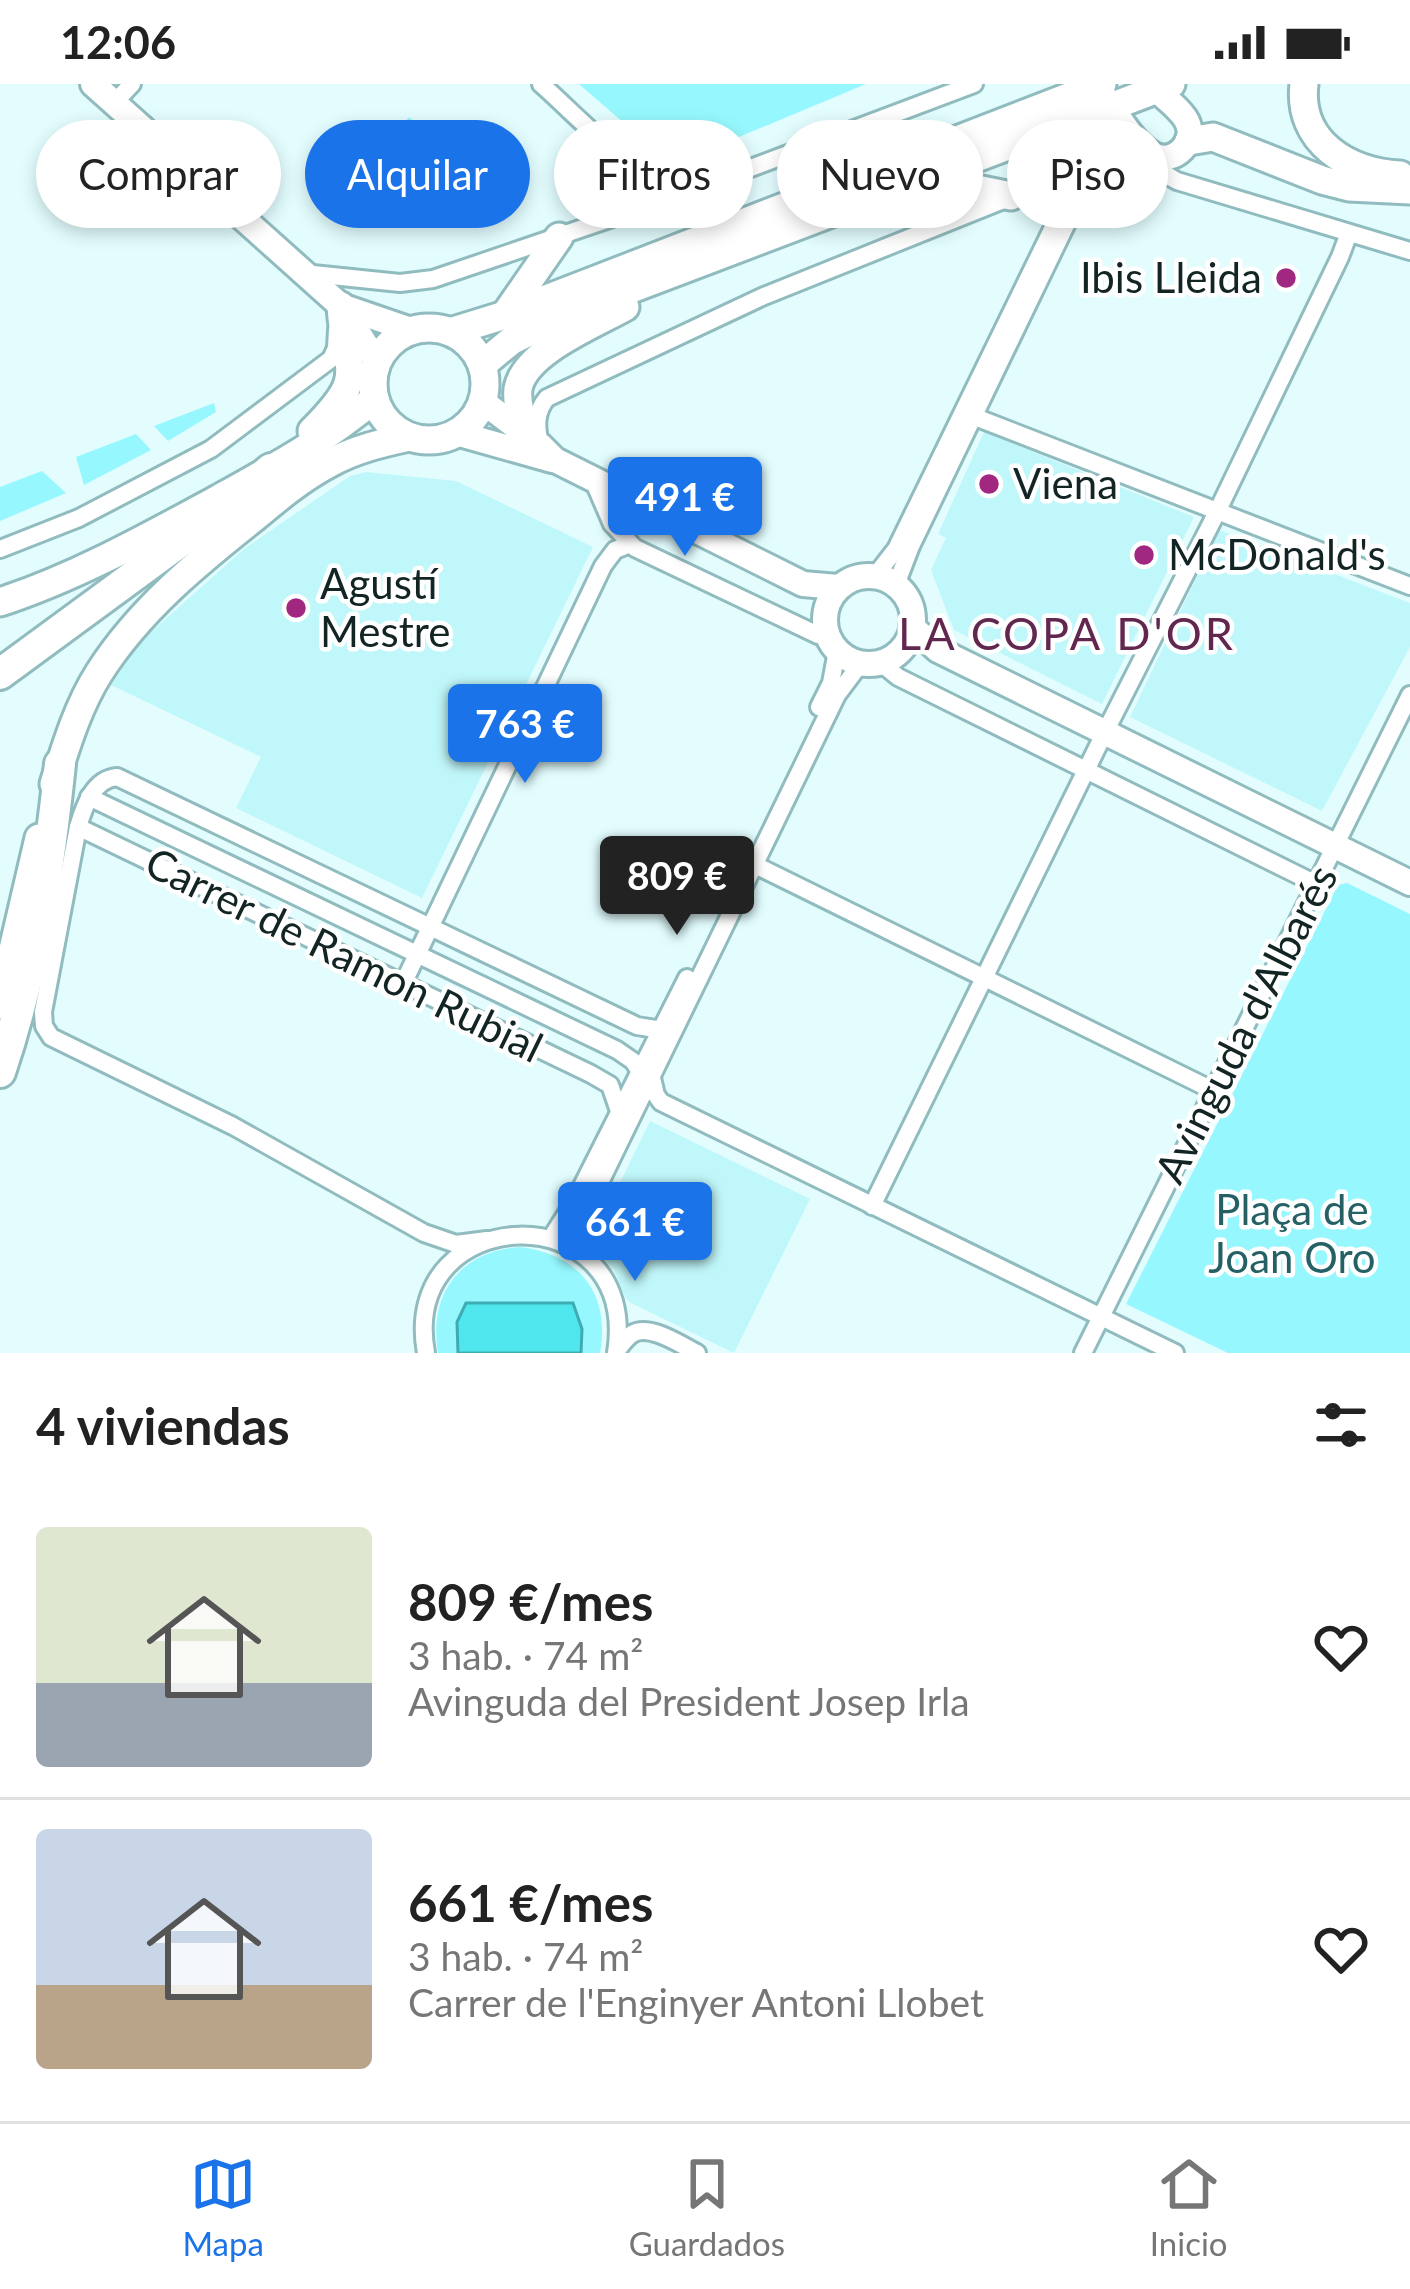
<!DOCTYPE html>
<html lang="es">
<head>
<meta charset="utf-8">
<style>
  :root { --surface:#fff; --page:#f2f2f2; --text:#222; --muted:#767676; --line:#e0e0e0; --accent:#1a73e8 }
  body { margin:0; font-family:Lato,sans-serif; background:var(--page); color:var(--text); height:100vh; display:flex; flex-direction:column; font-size:45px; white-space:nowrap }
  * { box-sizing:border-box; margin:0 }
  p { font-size:39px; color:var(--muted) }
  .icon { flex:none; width:66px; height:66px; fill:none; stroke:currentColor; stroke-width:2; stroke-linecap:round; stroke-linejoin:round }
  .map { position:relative; height:1269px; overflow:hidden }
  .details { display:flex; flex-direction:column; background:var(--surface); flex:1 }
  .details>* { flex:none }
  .top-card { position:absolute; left:36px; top:36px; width:1338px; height:108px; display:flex; gap:24px }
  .price { position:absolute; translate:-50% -102px; padding:0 27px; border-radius:12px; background:var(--accent); color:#fff; font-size:39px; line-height:78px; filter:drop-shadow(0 3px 6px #0008) }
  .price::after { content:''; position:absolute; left:50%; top:72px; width:36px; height:27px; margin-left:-18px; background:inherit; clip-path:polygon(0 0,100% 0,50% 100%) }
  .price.selected { background:#222; color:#fff }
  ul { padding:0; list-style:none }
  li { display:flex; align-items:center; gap:36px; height:300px; padding:0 36px }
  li+li { border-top:3px solid var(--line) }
  li span { display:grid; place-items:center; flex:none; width:336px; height:240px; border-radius:12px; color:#555 }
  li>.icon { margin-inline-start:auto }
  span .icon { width:144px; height:144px; fill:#fffc; stroke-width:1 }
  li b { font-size:51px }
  h2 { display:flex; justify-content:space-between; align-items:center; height:144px; padding:0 36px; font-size:51px }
  .pill { padding:0 42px; border-radius:54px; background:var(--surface); box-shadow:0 6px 18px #0003; font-size:42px; line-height:108px }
  .pill.selected { background:var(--accent); color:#fff }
  .status { display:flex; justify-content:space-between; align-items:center; height:84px; padding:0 60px; background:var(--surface); direction:ltr }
  .status svg { height:33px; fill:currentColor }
  .menu { display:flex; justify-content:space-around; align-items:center; height:168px; border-top:3px solid var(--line); background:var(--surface); font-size:33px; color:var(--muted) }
  .menu a { display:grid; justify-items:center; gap:6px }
  .menu .selected { color:var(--accent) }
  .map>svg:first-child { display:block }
  .built { fill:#c0f7fa }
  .green { fill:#96f8fe }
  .water { fill:#50e6ee; stroke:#3eacb2; stroke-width:3 }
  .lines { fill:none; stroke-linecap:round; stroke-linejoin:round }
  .street-casing { stroke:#91bcbf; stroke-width:22 }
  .secondary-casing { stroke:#91bcbf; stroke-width:30 }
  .primary-casing { stroke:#91bcbf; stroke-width:33 }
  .highway-casing { stroke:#91bcbf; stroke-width:36 }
  .street { stroke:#fff; stroke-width:16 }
  .secondary { stroke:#fff; stroke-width:24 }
  .primary { stroke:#fff; stroke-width:27 }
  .highway { stroke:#fff; stroke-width:30 }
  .poi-dot { fill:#a12880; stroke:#fff; stroke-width:4.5 }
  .labels { text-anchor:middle; stroke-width:9; stroke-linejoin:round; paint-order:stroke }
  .poi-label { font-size:42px; fill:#132425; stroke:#fff; text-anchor:start }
  .street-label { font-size:42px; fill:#132425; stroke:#fff }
  .park-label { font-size:42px; fill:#246064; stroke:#fff }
  .neighbourhood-label { font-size:45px; letter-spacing:3px; fill:#62274f; stroke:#fff }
</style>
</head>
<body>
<div class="status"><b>12:06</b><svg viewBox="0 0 49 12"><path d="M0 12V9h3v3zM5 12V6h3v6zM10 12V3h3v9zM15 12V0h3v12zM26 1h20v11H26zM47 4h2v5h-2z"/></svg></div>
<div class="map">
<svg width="1410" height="1269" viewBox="0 0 1410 1269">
  <rect width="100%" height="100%" fill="#e3fdff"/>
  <g class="built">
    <path d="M984 348 1194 433 1102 620 954 546 931 486 946 454 938 450Z"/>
    <path d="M366 388 456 397 593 463 422 814 236 724 261 673 111 601 142 556 244 465 350 392Z"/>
    <path d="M1219 446 1410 519V563L1322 727 1130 633Z"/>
    <path d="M650 1037 810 1115 734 1269 631 1219 626 1215 614 1186 595 1163 594 1152Z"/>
  </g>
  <g class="green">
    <path d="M579 0H866L672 81Z"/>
    <path d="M409 33 464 83C428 95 398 106 361 92Z"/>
    <path d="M214 319 216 328 168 357 154 342Z"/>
    <path d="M136 350 151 366 84 401 76 373Z"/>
    <path d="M42 387 66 409 0 437V403Z"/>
    <path d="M1347 799 1410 830V1269H1228L1126 1220 1338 801Z"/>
    <path d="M520 1163C579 1170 611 1210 600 1269H581L583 1256 456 1250 458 1269H438C428 1210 460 1167 520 1163Z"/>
  </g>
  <path class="water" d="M466 1219H573L582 1245 581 1269H458L457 1238Z"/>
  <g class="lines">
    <g class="street-casing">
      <g id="street">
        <path d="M541 0C584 38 631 93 687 108"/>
        <path d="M114 19 132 0"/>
        <path d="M1156 73C1157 86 1166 91 1177 97L1410 167"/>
        <path d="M303 189 400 199 433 195 671 114 974 0"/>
        <path d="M975 333 1410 502"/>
        <path d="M540 360C536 343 535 328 547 314L764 212 1021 109C1037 107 1056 116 1069 126"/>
        <path d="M593 396 612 440 635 464 818 551 827 552"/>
        <path d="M0 465 79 434 211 365 331 275 336 264 337 246"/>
        <path d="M875 492 896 465 1059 131C1077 120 1088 102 1107 91 1123 81 1142 83 1154 71"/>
        <path d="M896 501 911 462 1067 139"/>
        <path d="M881 579 898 593 1316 800"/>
        <path d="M819 623 831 599 837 567"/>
        <path d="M89 713 617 966 633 977 641 989"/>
        <path d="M78 743 591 990 610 1001 620 1030"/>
        <path d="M755 781 1204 1002"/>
        <path d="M403 900 603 482 615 466 630 460"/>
        <path d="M652 994 656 1011 661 1018 1175 1269"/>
        <path d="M872 1122 1097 664 1218 426 1340 173 1349 149"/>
        <path d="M551 1154 575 1116 687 894"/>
        <path d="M487 1156 456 1160 424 1149 233 1042 51 953 44 942 43 928 78 743C84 723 93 695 117 693L637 942 662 946"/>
        <path d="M588 1175 585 1145 589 1121 837 611 861 579"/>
        <path d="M618 1265C622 1260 626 1254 632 1250 649 1239 681 1261 697 1269"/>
        <path d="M426 1269C398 1116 641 1109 616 1269"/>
        <path d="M1083 1269 1410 611"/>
      </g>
    </g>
    <g class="secondary-casing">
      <g id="secondary">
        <path d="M93 0 341 222 371 269 378 276"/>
        <path d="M1102 10C1117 29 1131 57 1152 70 1174 83 1200 56 1185 34 1177 22 1161 11 1150 0"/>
        <path d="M341 222 411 246"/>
        <path d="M482 317 541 362 555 376 803 500 838 503"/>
        <path d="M456 349 552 376"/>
        <circle cx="869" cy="536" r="44"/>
        <path d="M912 543 938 566 1410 799"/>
      </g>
    </g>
    <g class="primary-casing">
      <g id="primary">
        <path d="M1304 0C1297 58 1349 89 1400 91"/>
        <path d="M1189 57 1213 53 1322 96 1349 103 1410 106"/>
        <path d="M921 100 947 99 1011 112"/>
        <path d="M505 231 559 153"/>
        <circle cx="429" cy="300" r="56"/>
        <path d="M450 248 505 231 1102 0"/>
        <path d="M482 281 511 257 568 229 1171 0"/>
        <path d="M312 347C370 289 345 291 341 222"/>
        <path d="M527 353C523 338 516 321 518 305 524 268 595 240 625 223"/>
        <path d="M0 518C76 493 148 453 218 415 272 385 327 355 374 315"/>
        <path d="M54 700C66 662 78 622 99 589 139 526 198 478 255 433 279 413 303 393 330 379 355 365 382 359 409 353"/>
        <path d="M0 921 39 754"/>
      </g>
    </g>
    <g class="highway-casing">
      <g id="highway">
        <path d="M0 590 222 427 271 385"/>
        <path d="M0 988C34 888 49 785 60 680"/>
      </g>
    </g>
    <use href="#street" class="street"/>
    <use href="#secondary" class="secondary"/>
    <use href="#primary" class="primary"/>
    <use href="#highway" class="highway"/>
  </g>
  <g class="poi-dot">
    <circle cx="1286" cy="194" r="12"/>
    <circle cx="989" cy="400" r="12"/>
    <circle cx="1144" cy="471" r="12"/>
    <circle cx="296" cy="524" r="12"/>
  </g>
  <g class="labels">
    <g class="poi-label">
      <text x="1262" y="209" text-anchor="end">Ibis Lleida</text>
      <text x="1013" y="415">Viena</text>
      <text x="1168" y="486">McDonald's</text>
      <text x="320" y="515">Agustí<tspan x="320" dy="48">Mestre</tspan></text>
    </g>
    <g class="street-label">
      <text transform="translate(344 871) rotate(26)" y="15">Carrer de Ramon Rubial</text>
      <text transform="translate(1246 940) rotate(-63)" y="15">Avinguda d'Albarés</text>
    </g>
    <g class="park-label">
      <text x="1292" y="1141">Plaça de<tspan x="1292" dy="48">Joan Oro</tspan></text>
    </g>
    <g class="neighbourhood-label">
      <text x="1067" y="566">LA COPA D'OR</text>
    </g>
  </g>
</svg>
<b class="price" style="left:685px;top:475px">491 €</b>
<b class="price" style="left:525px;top:702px">763 €</b>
<b class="price selected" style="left:677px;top:854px">809 €</b>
<b class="price" style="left:635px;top:1200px">661 €</b>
<div class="top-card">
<a class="pill">Comprar</a>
<a class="pill selected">Alquilar</a>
<a class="pill">Filtros</a>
<a class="pill">Nuevo</a>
<a class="pill">Piso</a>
</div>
</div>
<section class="details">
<h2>4 viviendas<svg class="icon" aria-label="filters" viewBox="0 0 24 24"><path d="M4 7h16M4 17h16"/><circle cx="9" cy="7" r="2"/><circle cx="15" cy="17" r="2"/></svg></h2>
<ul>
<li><span style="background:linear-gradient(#dfe7d0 65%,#9aa5b1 0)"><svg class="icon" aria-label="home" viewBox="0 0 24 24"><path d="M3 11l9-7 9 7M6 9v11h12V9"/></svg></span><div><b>809 €/mes</b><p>3 hab. · 74 m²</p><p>Avinguda del President Josep Irla</p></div><svg class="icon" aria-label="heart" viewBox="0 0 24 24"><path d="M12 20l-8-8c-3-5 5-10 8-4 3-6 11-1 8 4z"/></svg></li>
<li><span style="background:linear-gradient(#c9d6e8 65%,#b9a48a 0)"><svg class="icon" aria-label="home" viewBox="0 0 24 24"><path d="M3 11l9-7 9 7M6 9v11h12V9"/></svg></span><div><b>661 €/mes</b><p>3 hab. · 74 m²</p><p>Carrer de l'Enginyer Antoni Llobet</p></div><svg class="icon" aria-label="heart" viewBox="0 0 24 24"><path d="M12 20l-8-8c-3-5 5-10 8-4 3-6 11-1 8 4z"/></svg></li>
</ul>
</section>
<nav class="menu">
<a class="selected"><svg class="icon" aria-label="map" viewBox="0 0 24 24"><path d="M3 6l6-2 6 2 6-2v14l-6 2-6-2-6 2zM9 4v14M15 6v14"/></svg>Mapa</a>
<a><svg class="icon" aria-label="saved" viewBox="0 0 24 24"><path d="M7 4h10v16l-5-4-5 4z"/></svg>Guardados</a>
<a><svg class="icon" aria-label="home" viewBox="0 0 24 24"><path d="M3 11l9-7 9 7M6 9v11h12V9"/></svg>Inicio</a>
</nav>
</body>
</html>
